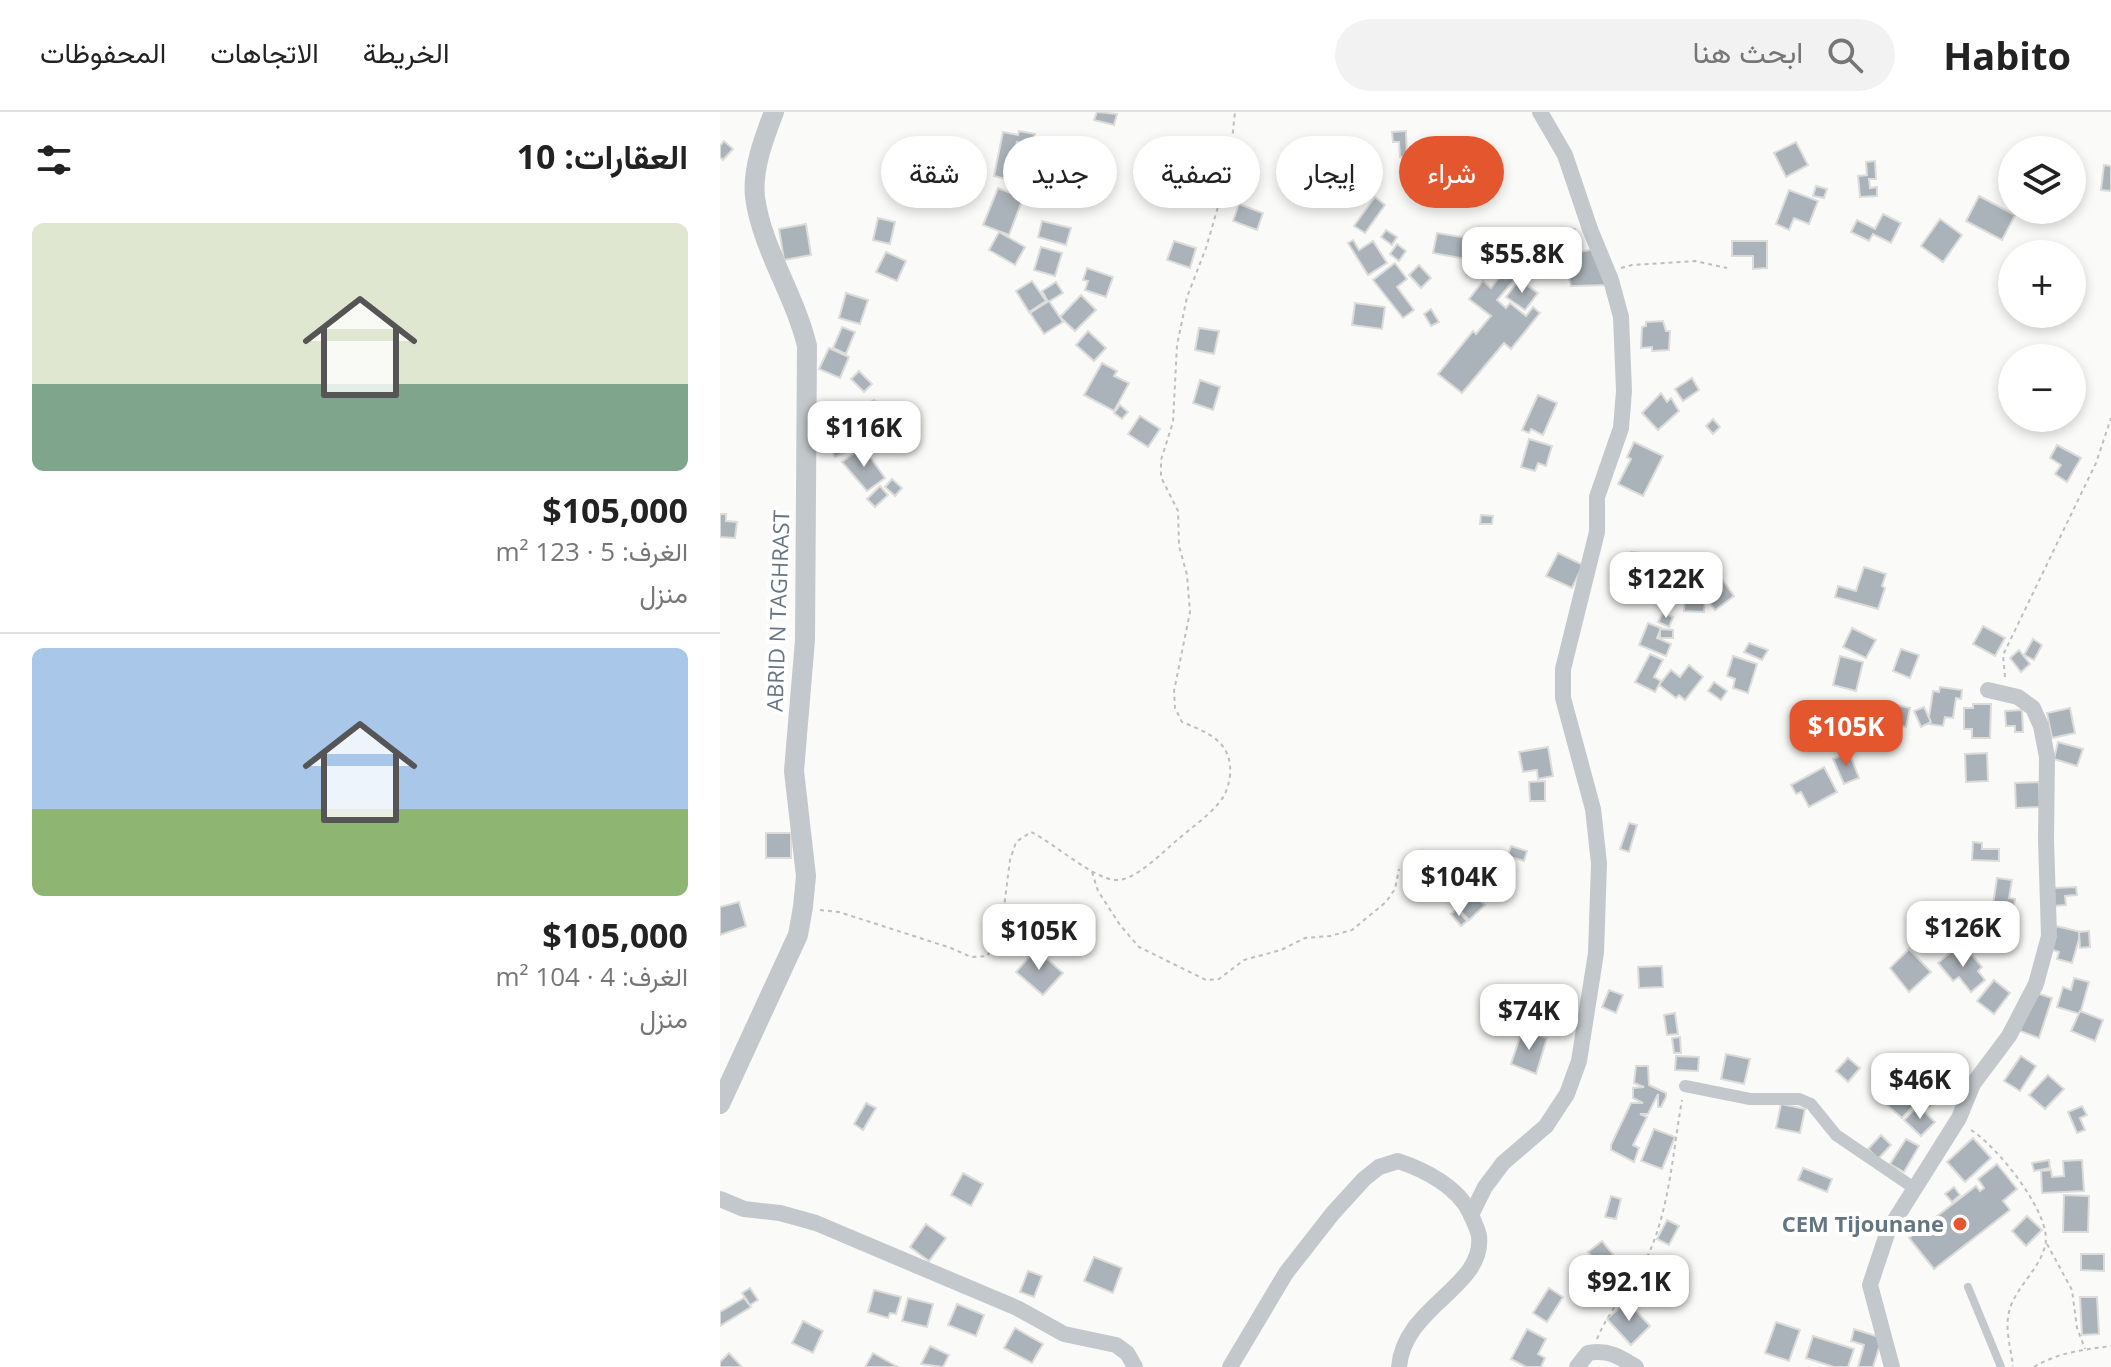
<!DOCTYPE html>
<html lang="ar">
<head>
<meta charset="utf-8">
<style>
  :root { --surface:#fff; --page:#f2f2f2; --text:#222; --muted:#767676; --line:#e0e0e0; --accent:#e4572e }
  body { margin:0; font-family:"Open Sans",Vazirmatn,sans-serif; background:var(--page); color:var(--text); direction:rtl; height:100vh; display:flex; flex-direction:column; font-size:30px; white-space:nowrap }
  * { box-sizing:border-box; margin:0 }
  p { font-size:26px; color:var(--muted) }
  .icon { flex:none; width:44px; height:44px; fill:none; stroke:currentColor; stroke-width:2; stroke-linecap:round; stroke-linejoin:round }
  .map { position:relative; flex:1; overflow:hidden; direction:ltr }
  .details { display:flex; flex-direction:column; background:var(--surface); width:720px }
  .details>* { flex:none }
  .hud { position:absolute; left:24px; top:24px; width:760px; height:72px; direction:rtl; display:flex; gap:16px }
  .fabs { position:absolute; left:1278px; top:24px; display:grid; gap:16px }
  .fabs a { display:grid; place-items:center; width:88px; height:88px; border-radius:50%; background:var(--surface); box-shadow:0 4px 12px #0003; font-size:40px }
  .price { position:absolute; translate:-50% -68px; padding:0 18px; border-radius:16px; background:#fff; color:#222; font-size:26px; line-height:52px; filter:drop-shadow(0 2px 4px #0008) }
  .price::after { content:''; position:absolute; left:50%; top:48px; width:24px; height:18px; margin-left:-12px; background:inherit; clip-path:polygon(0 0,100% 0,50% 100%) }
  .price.selected { background:var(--accent); color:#fff }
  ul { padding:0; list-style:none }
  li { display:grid; align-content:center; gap:16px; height:424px; padding:0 32px }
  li+li { border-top:2px solid var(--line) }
  li span { display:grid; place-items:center; height:248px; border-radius:12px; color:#555 }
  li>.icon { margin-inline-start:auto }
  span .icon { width:144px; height:144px; fill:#fffc; stroke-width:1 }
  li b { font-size:34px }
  h2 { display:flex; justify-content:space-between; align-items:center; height:96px; padding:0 32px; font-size:34px }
  .chip { padding:0 28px; border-radius:36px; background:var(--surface); box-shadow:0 4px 12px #0003; font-size:28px; line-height:72px }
  .chip.selected { background:var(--accent); color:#fff }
  header { display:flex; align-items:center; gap:48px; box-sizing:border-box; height:112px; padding:0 40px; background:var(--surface); border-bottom:2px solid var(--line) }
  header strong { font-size:38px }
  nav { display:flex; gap:44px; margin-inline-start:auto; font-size:28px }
  .search { width:560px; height:72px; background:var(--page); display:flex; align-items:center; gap:20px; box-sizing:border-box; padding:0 28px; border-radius:44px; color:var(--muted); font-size:30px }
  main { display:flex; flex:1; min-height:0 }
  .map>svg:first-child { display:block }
  .building { fill:#aab3b9; stroke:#dcdcda; stroke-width:2 }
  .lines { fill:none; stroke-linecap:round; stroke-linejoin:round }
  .path { stroke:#bbbfc2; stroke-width:2; stroke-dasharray:4 4; stroke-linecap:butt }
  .service { stroke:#c3c8cc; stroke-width:8 }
  .pedestrian { stroke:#c3c8cc; stroke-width:12 }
  .minor { stroke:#c3c8cc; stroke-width:16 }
  .tertiary { stroke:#c3c8cc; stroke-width:20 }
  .poi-dot { fill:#e4572e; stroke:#fff; stroke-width:3 }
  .labels { text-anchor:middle; stroke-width:8; stroke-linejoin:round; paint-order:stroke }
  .street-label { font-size:22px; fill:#657683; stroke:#fff }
  .poi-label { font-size:22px; font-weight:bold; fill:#657683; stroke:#fff; text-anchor:end }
</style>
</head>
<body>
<header>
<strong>Habito</strong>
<div class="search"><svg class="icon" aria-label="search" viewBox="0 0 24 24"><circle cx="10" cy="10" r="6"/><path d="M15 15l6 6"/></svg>ابحث هنا</div>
<nav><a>الخريطة</a><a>الاتجاهات</a><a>المحفوظات</a></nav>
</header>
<main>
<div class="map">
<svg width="1391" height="1255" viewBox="0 0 1391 1255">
  <rect width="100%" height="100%" fill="#fafaf8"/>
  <g class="building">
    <path d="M377 0 397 2 394 13 374 8Z"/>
    <path d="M299 19 315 22 312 33 297 30 293 44 309 48 306 61 288 57 286 67 274 64 283 20 298 23Z"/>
    <path d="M686 19 687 45H680L679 30H673L672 20Z"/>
    <path d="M4 29 13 37 3 48 0 45V34Z"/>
    <path d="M1076 30 1088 53 1066 65 1054 41Z"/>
    <path d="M484 42 506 49 499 74 476 67Z"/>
    <path d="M1155 49 1156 67H1149L1150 76 1157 75V84L1140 85 1138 64 1147 63 1146 50Z"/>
    <path d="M1384 53 1391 54V79L1381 78Z"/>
    <path d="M1096 74 1107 77 1104 86 1093 84Z"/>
    <path d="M278 76 303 86 289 123 263 113Z"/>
    <path d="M1069 78 1098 89 1089 112 1074 106 1069 118 1056 112Z"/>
    <path d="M1259 84 1295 103 1282 128 1246 109Z"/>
    <path d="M655 85 665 93 645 121 634 114Z"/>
    <path d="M519 92 543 101 537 118 513 109Z"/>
    <path d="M1163 102 1181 111 1171 131 1153 122 1149 129 1131 120 1137 108 1155 117Z"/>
    <path d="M158 106 175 110 170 132 153 128Z"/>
    <path d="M1220 107 1242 123 1223 150 1201 134Z"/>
    <path d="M322 109 351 116 346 133 318 125Z"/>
    <path d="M86 112 91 143 64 148 59 117Z"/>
    <path d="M855 117 856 131 839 132 838 118Z"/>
    <path d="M666 118 677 125 672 133 661 125Z"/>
    <path d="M279 120 305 135 295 153 269 138Z"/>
    <path d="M771 120H788L787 148H771Z"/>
    <path d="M717 121 747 126 746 147 713 141Z"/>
    <path d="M633 128 639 138 653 129 667 151 648 163 628 131Z"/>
    <path d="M751 128 768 130 764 165 747 163Z"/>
    <path d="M454 129 476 136 470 156 447 148Z"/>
    <path d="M1012 129H1047V156L1033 157V144H1012Z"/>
    <path d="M677 132 686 139 679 149 670 142Z"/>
    <path d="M321 135 342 141 335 164 314 158Z"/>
    <path d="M876 136 889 173 851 174 843 145Z"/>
    <path d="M166 140 186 149 177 169 156 160Z"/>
    <path d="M675 151 687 167 677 175 694 198 683 206 653 168Z"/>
    <path d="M699 153 711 166 701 176 689 163Z"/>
    <path d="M367 156 393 165 386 185 365 178 368 169 363 168Z"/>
    <path d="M785 158 795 167 777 188 786 196 790 191 806 204 813 195 820 201 791 237 784 231 742 281 718 262 753 219 756 222 771 204 749 187 763 169 771 176Z"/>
    <path d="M799 168 818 181 805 198 786 185Z"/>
    <path d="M312 169 326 189 309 200 296 179Z"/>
    <path d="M336 170 343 181 328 190 322 179Z"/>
    <path d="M126 181 148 188 140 212 119 206Z"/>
    <path d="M361 183 376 198 355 219 340 205Z"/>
    <path d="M329 189 343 210 324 222 310 201Z"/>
    <path d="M635 191 665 195 662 217 632 213Z"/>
    <path d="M711 197 719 210 711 214 704 202Z"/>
    <path d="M943 209 946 219H950L949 238 932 239V235L921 236 922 215 926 214V210Z"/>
    <path d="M122 215 135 220 126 242 113 236Z"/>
    <path d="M479 216 499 219 494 242 475 238Z"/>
    <path d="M368 219 386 236 374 249 356 233Z"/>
    <path d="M109 236 129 245 120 266 99 257Z"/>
    <path d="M382 251 397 259 394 264 409 271 394 299 364 283Z"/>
    <path d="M139 259 152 272 144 280 131 267Z"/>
    <path d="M972 266 979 278 963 289 955 277Z"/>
    <path d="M480 268 500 275 493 298 473 291Z"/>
    <path d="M941 281 947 290 951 286 959 299 938 318 922 301Z"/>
    <path d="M818 283 837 291 823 323 811 317 809 321 802 318Z"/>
    <path d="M154 288 166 307 151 316 139 297Z"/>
    <path d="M400 293 408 300 402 307 394 301Z"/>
    <path d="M111 294 122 308 104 322 97 313 102 309 99 304Z"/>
    <path d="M420 304 440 317 428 335 408 322Z"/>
    <path d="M137 305 147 324 127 333 118 314Z"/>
    <path d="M993 307 1000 315 993 322 986 314Z"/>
    <path d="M809 327 832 334 826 354 818 351 815 359 801 355Z"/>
    <path d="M121 329 126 340 115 345 110 334Z"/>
    <path d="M914 330 943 344 923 384 898 372 911 347 907 345Z"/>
    <path d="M1337 333 1361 346 1347 370 1335 362 1341 353 1330 346Z"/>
    <path d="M143 335 165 366 147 379 122 350Z"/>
    <path d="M172 367 182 376 175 384 165 375Z"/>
    <path d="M160 374 168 383 155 395 147 387Z"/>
    <path d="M0 402H6V409L17 410 15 426 0 425Z"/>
    <path d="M761 403 773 404 772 412H760Z"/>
    <path d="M911 440 931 442 927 470 907 467Z"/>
    <path d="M838 441 863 453 852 476 826 464Z"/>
    <path d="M989 449 1014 484 995 498 969 463Z"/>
    <path d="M1144 455 1166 462 1162 474 1165 476 1158 497 1115 485 1118 474 1136 479Z"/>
    <path d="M965 485 985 487 984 500 964 499Z"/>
    <path d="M943 501 953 505 949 515 938 510Z"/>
    <path d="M928 511 941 516 937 526 951 532 946 544 919 533Z"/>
    <path d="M1263 514 1285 526 1275 544 1253 532Z"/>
    <path d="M1132 516 1156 528 1146 546 1123 535Z"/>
    <path d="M940 517 953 518V526H940Z"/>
    <path d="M1313 527 1322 533 1314 548 1304 543Z"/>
    <path d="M1029 531 1048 538 1042 548 1024 540Z"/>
    <path d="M1181 537 1199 543 1190 566 1173 559Z"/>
    <path d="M1299 538 1310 552 1301 560 1290 546Z"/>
    <path d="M930 542 943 548 934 565 941 569 935 580 915 570Z"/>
    <path d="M1013 544 1037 552 1028 581 1013 576 1015 567 1007 564Z"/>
    <path d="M1120 544 1143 550 1136 579 1113 573Z"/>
    <path d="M969 553 983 565 965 588 959 583 956 586 939 573 951 558 960 565Z"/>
    <path d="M994 570 1007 579 1001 588 988 579Z"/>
    <path d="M1220 575 1242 578 1241 587 1236 586 1233 606 1225 605 1223 614 1208 612 1213 579 1219 580Z"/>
    <path d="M1162 590 1190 596 1186 615 1158 608Z"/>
    <path d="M1253 592H1271L1270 626H1252V617H1244V596H1253Z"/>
    <path d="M1204 595 1211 610 1201 615 1194 599Z"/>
    <path d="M1350 596 1355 621 1332 626 1327 601Z"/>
    <path d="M1302 598 1303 620H1295V614H1286L1285 599Z"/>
    <path d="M1338 630 1363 637 1357 654 1334 647Z"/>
    <path d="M828 635 833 664 818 667 817 658 803 660 799 640Z"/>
    <path d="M1129 640 1139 666 1124 672 1113 647Z"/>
    <path d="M1267 641 1268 669 1246 670 1245 642Z"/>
    <path d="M1104 655 1117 680 1089 695 1081 680 1076 682 1071 673Z"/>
    <path d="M825 669V689H810L809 670Z"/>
    <path d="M1319 670 1320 695 1296 696 1295 671Z"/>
    <path d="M909 711 917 713 909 740 900 737Z"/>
    <rect x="46" y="721" width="25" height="25"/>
    <path d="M1253 730 1262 731V737H1279V749L1252 748Z"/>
    <path d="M791 734 807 739 804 749 788 744Z"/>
    <path d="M751 766 764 780 758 786 765 793 749 808 729 787Z"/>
    <path d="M1277 766 1292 768 1289 786 1295 787 1292 809 1271 806Z"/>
    <path d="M1356 775 1357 783 1345 784 1346 793 1334 794 1333 776Z"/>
    <path d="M19 790 26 814 0 823V795Z"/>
    <path d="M737 797 747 809 741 814 731 802Z"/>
    <path d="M1261 806 1266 821 1242 829 1237 815Z"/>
    <path d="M1336 814 1361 820 1352 851 1337 847 1339 840 1330 837Z"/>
    <path d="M1369 819 1370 835 1360 836 1359 820Z"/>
    <path d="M316 837 343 861 323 883 296 860Z"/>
    <path d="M1189 837 1211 860 1189 880 1170 856Z"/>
    <path d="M1248 838 1262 855 1258 859 1265 868 1251 880 1239 865 1233 869 1218 851 1232 839 1238 846Z"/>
    <path d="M942 854 943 875 919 876 918 855Z"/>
    <path d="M1354 866 1369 870 1360 902 1337 895 1343 875 1351 878Z"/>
    <path d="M1274 868 1290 881 1274 902 1257 889Z"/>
    <path d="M889 878 903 883 896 901 882 895Z"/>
    <path d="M1313 880 1332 886 1319 926 1300 919Z"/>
    <path d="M1360 899 1383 908 1375 929 1351 919Z"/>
    <path d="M955 901 958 922 947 923 944 903Z"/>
    <path d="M802 919 827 926 816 962 791 952Z"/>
    <path d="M960 925 961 941H954L952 926Z"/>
    <path d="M1006 942 1030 947 1024 972 1001 967Z"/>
    <path d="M956 944 979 945 978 959 955 958Z"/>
    <path d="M1301 944 1316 954 1300 979 1284 969Z"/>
    <path d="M1128 946 1140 956 1128 970 1116 959Z"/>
    <path d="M1219 951 1235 980 1206 996 1190 967Z"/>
    <path d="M916 954H928L929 973 946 981V985L941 995H938V982L928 1002H920L927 1005 913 1033 919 1036 914 1050 891 1038V1033L911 991H923L913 986V976L924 975 914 971Z"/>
    <path d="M1328 963 1344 977 1325 997 1309 983Z"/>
    <path d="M1176 978 1194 993 1182 1006 1165 991Z"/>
    <path d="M146 991 156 996 143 1018 134 1012Z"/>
    <path d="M1061 992 1085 997 1080 1021 1056 1016Z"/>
    <path d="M1198 994 1215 1010 1201 1024 1184 1008Z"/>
    <path d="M1362 994 1367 1003 1360 1006 1365 1018 1357 1021 1348 1000Z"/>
    <path d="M934 1017 955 1025 942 1057 921 1049Z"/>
    <path d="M1161 1023 1171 1033 1158 1047 1148 1037Z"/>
    <path d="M1253 1026 1271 1046 1245 1070 1227 1050Z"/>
    <path d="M1186 1027 1199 1034 1184 1060 1170 1052Z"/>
    <path d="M1329 1048 1330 1056 1314 1059 1312 1051Z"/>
    <path d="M1362 1048 1364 1079 1322 1081 1321 1059 1331 1058 1332 1065 1344 1064 1343 1049Z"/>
    <path d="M1277 1052 1297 1077 1283 1089 1290 1098 1214 1157 1189 1126 1256 1074 1260 1079 1264 1076 1258 1067Z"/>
    <path d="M1083 1056 1112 1067 1107 1080 1078 1068Z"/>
    <path d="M243 1061 263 1072 251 1094 231 1083Z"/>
    <path d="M1234 1075 1240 1083 1232 1090 1225 1082Z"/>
    <path d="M1344 1083 1369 1084 1368 1120H1343Z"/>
    <path d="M891 1084 901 1087 896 1107 885 1105Z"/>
    <path d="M1307 1104 1322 1118 1306 1134 1292 1119Z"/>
    <path d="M947 1108 959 1114 949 1133 937 1127Z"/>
    <path d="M206 1112 226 1126 209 1149 190 1135Z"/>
    <path d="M882 1129 895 1145 881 1156 868 1140Z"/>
    <path d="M1361 1142H1384V1159L1361 1158Z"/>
    <path d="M374 1145 402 1156 393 1181 364 1169Z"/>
    <path d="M308 1159 322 1164 314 1185 300 1180Z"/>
    <path d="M30 1176 38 1188 30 1193 22 1181Z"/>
    <path d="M829 1176 843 1185 827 1210 813 1201Z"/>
    <path d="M154 1178 181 1185 176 1202 170 1201 168 1206 148 1200Z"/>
    <path d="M1360 1185H1377L1379 1222 1362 1223Z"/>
    <path d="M24 1186 31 1195 0 1214V1200Z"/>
    <path d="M188 1186 213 1192 207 1215 182 1209Z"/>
    <path d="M907 1189 930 1214 911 1233 887 1207Z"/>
    <path d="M237 1192 264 1203 256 1224 228 1213Z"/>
    <path d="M83 1209 103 1219 93 1241 72 1231Z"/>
    <path d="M1056 1210 1080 1218 1069 1249 1045 1241Z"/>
    <path d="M295 1216 323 1232 312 1251 284 1236Z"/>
    <path d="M807 1217 826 1227 818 1242 825 1246 821 1255H806L791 1247Z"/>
    <path d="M1134 1217 1162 1226 1153 1255H1138L1144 1233 1131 1229Z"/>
    <path d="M1093 1224 1134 1237 1128 1255H1114L1086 1246Z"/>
    <path d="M210 1234 229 1243 223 1255 201 1252Z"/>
    <path d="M9 1241 22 1255H0V1250Z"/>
    <path d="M153 1241 178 1255H145Z"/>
  </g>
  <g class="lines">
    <g class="path">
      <path d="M901 156 912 153 975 149 1007 156"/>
      <path d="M1285 565 1283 543 1376 351 1391 306"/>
      <path d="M372 760 378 779 400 813 419 835 486 868 499 867 524 848 561 838 585 826 610 824 632 818 666 790 675 777 679 757"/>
      <path d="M100 798 119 800 231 836 251 845 267 844 276 830 284 795 290 748 296 730 311 720C334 731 373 767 396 768 415 769 443 740 457 728 470 717 487 705 498 692 506 683 508 675 510 664 513 630 489 621 462 610L455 596 454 579 470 500 467 463 459 434 458 399 441 365V348L453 310 457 233 467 185 486 136 509 57 515 0"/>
      <path d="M1251 1018C1276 1033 1334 1104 1325 1134 1318 1161 1292 1177 1288 1205 1286 1221 1291 1238 1293 1254"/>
      <path d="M1327 1132 1352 1178 1357 1216 1365 1237"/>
      <path d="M877 1227C890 1195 915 1172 929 1141 950 1094 953 1038 962 988"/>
      <path d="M1314 1255C1339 1240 1363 1238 1391 1234"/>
    </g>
    <path class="service" d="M1248 1175 1281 1255"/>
    <path class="pedestrian" d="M965 974 1030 987H1079L1091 992 1116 1023 1194 1076"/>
    <g class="minor">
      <path d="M0 1087 24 1097 60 1101 96 1111 297 1196 344 1222 396 1233 407 1241 415 1255"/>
      <path d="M751 1103 765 1075 783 1051 826 1014 847 982 859 949 876 841 879 751 873 697 843 586V557L877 420V385L901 316 904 279 901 205 891 168 870 117 845 43 820 0"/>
      <path d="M510 1255 566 1161 613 1101 644 1067 659 1055 678 1049C705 1058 738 1075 750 1101 753 1108 758 1117 759 1124 765 1175 684 1194 679 1255"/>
      <path d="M857 1255 868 1241C888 1237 900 1245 916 1255"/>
      <path d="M1172 1255 1150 1173 1168 1119 1239 1006 1253 972 1289 924 1316 872 1329 824 1326 728 1327 645 1321 614 1313 596 1298 585 1268 578"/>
    </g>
    <path class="tertiary" d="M0 992 78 823 83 795 86 764 74 659 85 528 87 234C75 183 42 137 35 85 32 57 44 26 54 0"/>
  </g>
  <circle class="poi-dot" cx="1240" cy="1112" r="8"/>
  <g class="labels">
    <g class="street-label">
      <text transform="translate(58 499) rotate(-88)" y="8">ABRID N TAGHRAST</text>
    </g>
    <g class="poi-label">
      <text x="1224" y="1120">CEM Tijounane</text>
    </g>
  </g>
</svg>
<div class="fabs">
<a><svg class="icon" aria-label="layers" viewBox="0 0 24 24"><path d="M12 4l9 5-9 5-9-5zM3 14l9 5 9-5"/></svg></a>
<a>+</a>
<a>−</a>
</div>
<b class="price" style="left:802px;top:183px">$55.8K</b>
<b class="price" style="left:144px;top:357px">$116K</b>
<b class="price" style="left:946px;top:508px">$122K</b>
<b class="price selected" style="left:1126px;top:656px">$105K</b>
<b class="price" style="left:739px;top:806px">$104K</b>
<b class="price" style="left:1243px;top:857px">$126K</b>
<b class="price" style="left:319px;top:860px">$105K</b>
<b class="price" style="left:809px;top:940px">$74K</b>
<b class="price" style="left:1200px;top:1009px">$46K</b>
<b class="price" style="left:909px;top:1211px">$92.1K</b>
<div class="hud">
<a class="chip selected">شراء</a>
<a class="chip">إيجار</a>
<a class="chip">تصفية</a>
<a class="chip">جديد</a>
<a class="chip">شقة</a>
</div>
</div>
<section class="details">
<h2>العقارات: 10<svg class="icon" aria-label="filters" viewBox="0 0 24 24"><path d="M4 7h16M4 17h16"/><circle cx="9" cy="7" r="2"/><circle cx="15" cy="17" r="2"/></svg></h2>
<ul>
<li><span style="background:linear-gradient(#dfe7d0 65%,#7fa58c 0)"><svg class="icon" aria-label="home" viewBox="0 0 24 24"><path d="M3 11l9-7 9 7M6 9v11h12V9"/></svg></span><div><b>$105,000</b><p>الغرف: 5 · 123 m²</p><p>منزل</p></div></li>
<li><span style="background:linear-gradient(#a9c7e8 65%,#8fb573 0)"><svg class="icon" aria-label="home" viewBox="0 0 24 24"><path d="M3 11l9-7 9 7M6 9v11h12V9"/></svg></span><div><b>$105,000</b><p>الغرف: 4 · 104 m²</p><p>منزل</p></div></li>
</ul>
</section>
</main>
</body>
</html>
